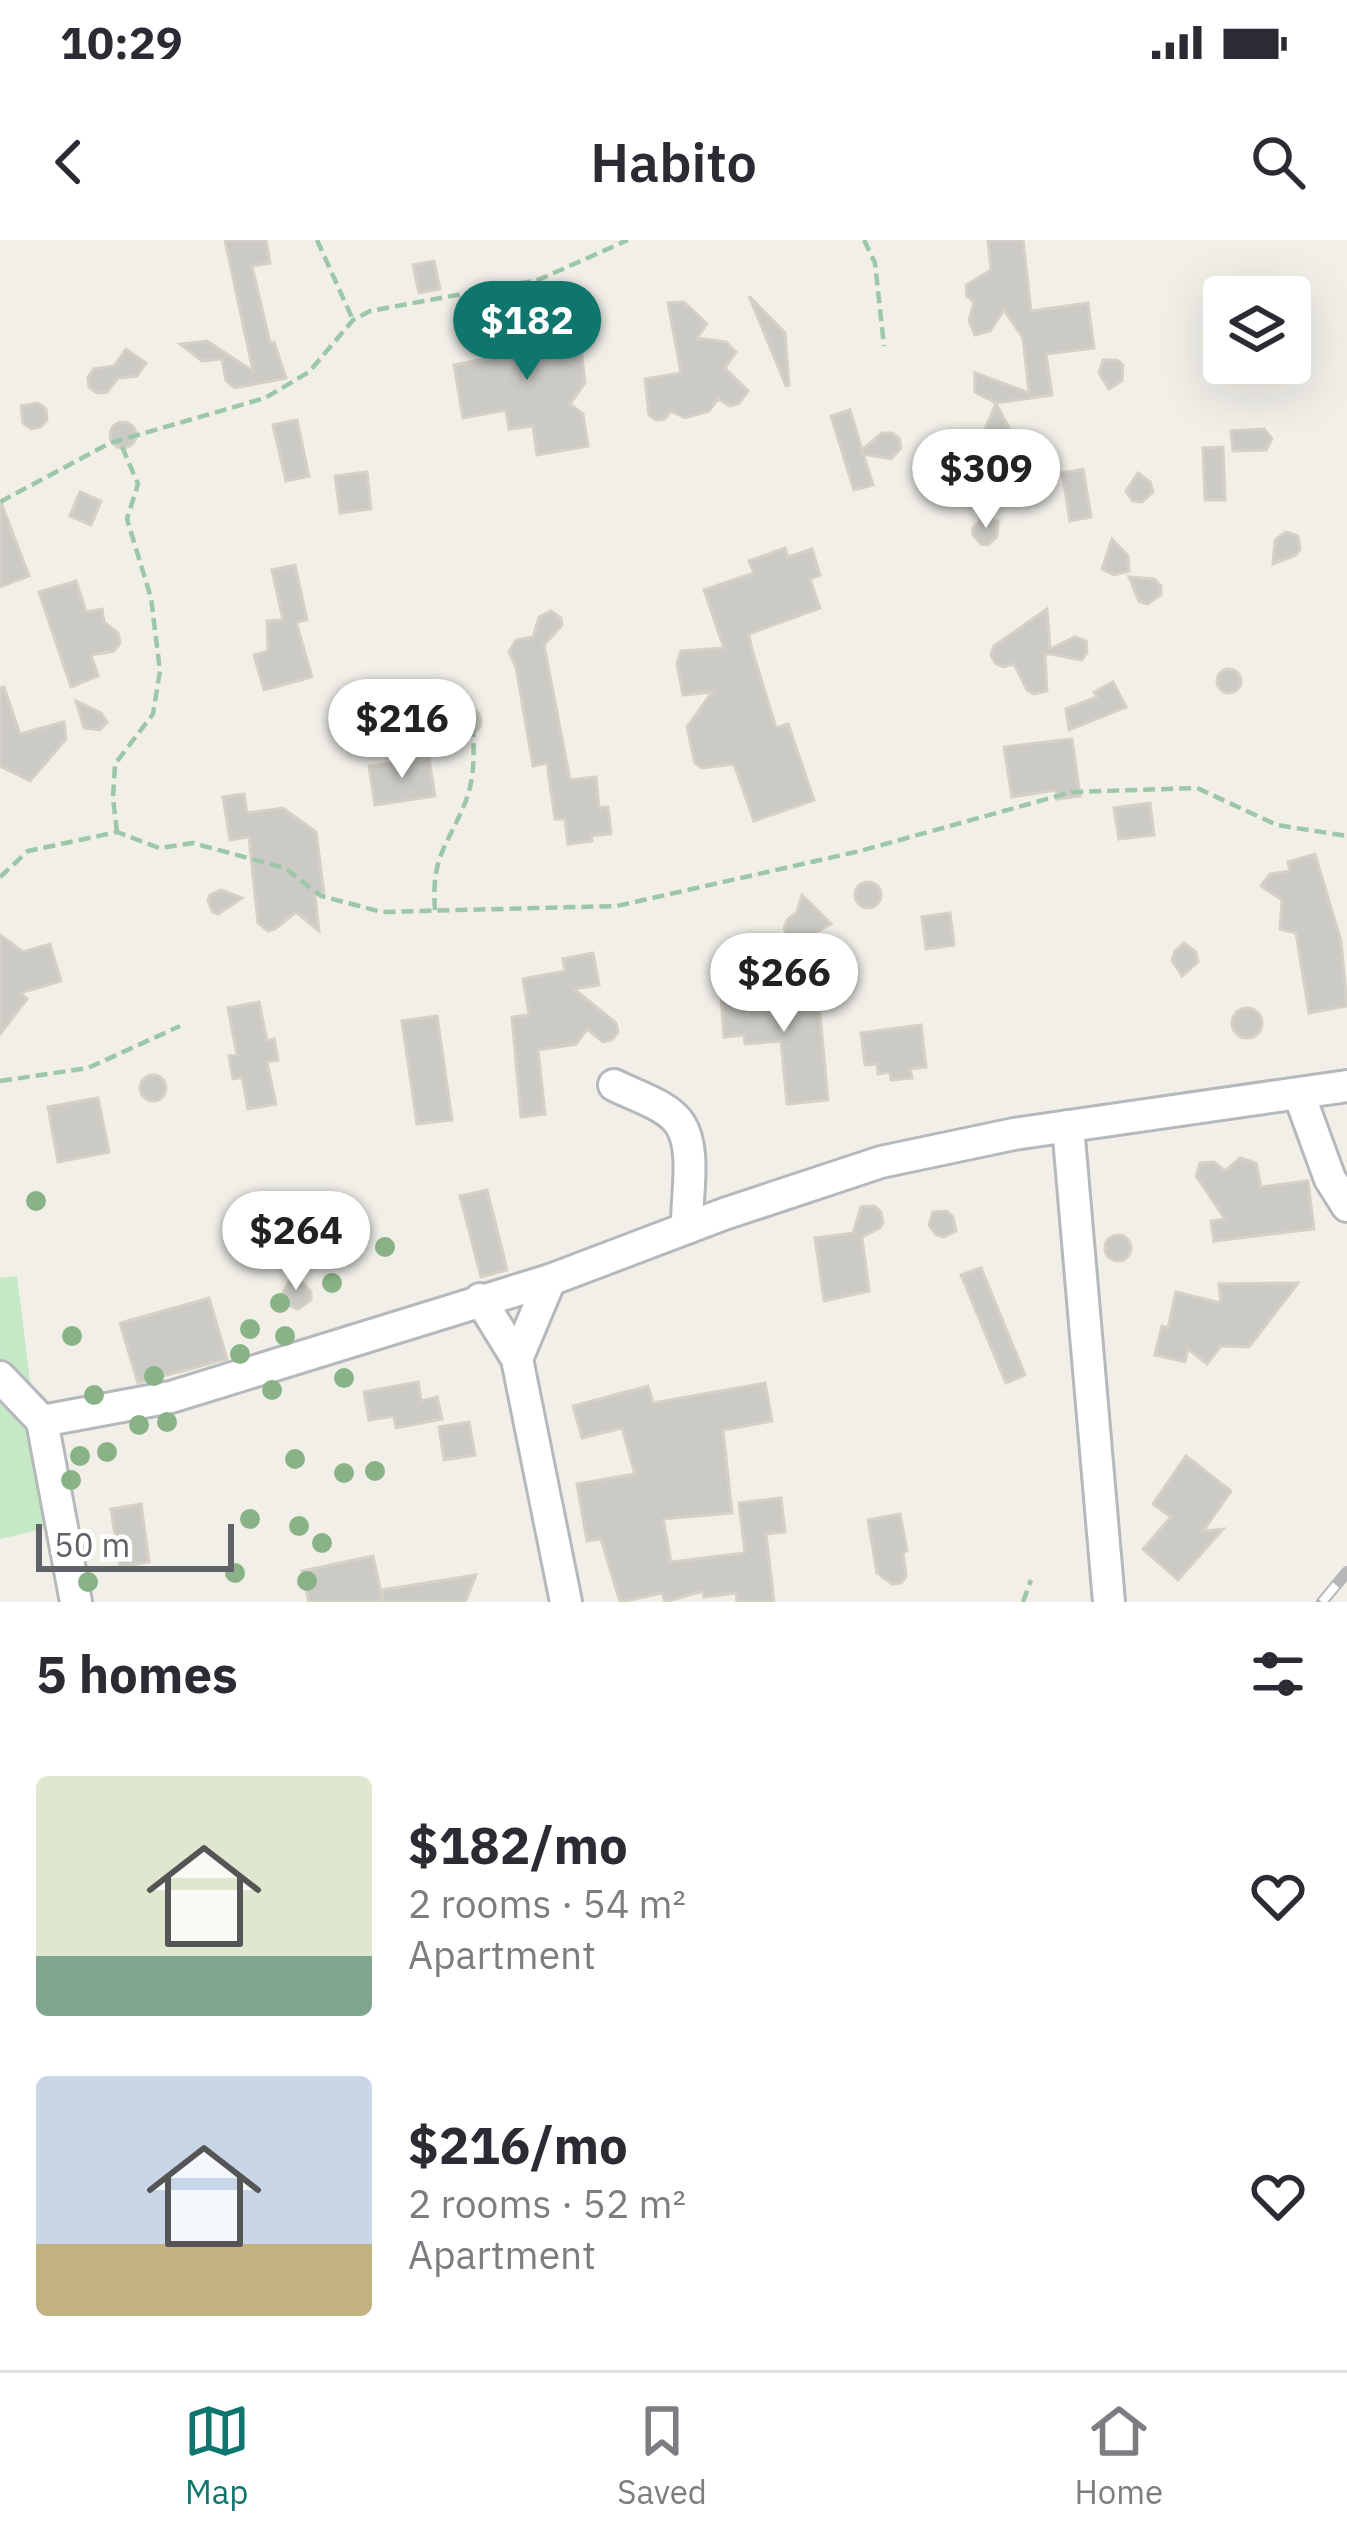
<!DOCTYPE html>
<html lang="en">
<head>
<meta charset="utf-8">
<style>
  :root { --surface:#fff; --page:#f2f2f3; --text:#2b2b33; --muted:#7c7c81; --line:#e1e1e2; --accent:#0f766e }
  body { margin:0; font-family:"IBM Plex Sans",sans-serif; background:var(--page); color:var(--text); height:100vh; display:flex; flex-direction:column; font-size:45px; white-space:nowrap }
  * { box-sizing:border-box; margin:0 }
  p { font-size:39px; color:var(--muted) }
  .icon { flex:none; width:66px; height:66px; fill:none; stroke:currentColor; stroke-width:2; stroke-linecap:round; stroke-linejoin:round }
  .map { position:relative; height:1362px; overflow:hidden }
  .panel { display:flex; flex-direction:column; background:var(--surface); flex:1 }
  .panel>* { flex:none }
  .buttons { position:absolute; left:1203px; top:36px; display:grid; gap:24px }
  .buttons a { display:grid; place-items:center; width:108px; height:108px; border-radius:12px; background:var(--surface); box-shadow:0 12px 48px #0002; font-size:60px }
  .scale { position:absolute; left:36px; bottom:30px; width:198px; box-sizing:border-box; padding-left:12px; border:6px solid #5f6368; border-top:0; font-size:33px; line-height:42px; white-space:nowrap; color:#5f6368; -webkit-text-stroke:9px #fff; paint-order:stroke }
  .price { position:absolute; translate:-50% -102px; padding:0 27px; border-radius:42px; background:#fff; color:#222; font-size:39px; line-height:78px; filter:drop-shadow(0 3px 6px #0008) }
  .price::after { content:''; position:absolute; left:50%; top:72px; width:36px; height:27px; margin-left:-18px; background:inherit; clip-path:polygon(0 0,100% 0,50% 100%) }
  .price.active { background:var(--accent); color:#fff }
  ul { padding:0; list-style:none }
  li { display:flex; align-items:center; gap:36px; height:300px; padding:0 36px }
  li span { display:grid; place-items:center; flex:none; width:336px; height:240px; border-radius:12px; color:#555 }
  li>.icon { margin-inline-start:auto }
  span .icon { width:144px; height:144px; fill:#fffc; stroke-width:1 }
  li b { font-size:51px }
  h2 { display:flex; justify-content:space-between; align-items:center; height:144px; padding:0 36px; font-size:51px }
  .status { display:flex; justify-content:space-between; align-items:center; height:84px; padding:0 60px; background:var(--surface); direction:ltr }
  .status svg { height:33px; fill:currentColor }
  header { display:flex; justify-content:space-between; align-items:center; height:156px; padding:0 36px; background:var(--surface); font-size:54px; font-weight:600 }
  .tab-bar { display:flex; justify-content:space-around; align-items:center; height:168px; border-top:3px solid var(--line); background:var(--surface); font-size:33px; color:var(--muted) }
  .tab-bar a { display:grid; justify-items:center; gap:6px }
  .tab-bar .active { color:var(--accent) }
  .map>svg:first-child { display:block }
  .green { fill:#c5e8c5 }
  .building { fill:#cccac5; stroke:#d6d1c6; stroke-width:3 }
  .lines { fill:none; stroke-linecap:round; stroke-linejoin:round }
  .street-casing { stroke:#b5b8bc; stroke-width:36 }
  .path { stroke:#9cc7a9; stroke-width:4.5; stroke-dasharray:12 6; stroke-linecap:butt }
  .street { stroke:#fff; stroke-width:30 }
  .rail-casing { stroke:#b6b7b8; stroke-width:12 }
  .rail { stroke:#fff; stroke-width:8; stroke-dasharray:22; stroke-linecap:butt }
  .tree { fill:#89b387 }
</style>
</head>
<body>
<div class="status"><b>10:29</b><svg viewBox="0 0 49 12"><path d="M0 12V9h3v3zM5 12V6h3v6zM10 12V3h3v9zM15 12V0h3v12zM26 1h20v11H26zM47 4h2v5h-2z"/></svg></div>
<header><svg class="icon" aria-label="back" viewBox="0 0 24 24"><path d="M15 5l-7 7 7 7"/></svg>Habito<svg class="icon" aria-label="search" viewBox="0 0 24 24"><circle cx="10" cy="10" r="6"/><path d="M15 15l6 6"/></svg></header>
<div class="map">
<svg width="1347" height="1362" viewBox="0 0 1347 1362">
  <rect width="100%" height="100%" fill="#f1efe8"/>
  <path class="green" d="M17 1036 48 1288 0 1299V1038Z"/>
  <g class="building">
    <path d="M225 0H266L270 23 252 26 270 103 274 102 286 138 235 148 226 141 222 119 202 121 180 104 207 101 253 131Z"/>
    <path d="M988 0H1023L1031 71 1088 63 1094 108 1046 114 1052 155 996 163 975 152V133L1029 153 1023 98 1004 70 990 91 975 95 969 81 974 62 967 56 966 45 991 30Z"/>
    <path d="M434 21 440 49 419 53 413 25Z"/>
    <path d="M749 56 785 93 789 145 786 146Z"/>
    <path d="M684 62 707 84 697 98 726 102 736 112 725 128 748 151 739 163 730 166 718 159 709 171 685 178 671 171 665 179 656 180 649 175 645 139 681 133 668 63Z"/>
    <path d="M526 65 534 107 580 98 585 143 570 164 583 174 588 206 537 215 533 186 509 189 506 170 463 178 454 125 495 117 486 73Z"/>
    <path d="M126 109 146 123 137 136 118 138 107 152 97 153 89 147 88 137 94 129 114 126Z"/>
    <path d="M1103 120H1117L1123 125 1122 141 1109 149 1099 133Z"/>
    <path d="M38 163 46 169 47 180 41 187 31 189 23 183 21 166Z"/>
    <path d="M996 164 1012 193 999 200 986 197 984 191Z"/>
    <path d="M850 170 862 210 882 193H892L899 198 901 208 891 219 863 214 873 245 854 250 831 176Z"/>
    <path d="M297 180 309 236 286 241 273 185Z"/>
    <circle cx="123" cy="195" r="13"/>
    <path d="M1264 189 1272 199 1266 210 1233 211 1231 191Z"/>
    <path d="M1223 207 1225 260H1205L1203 208Z"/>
    <path d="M1083 229 1091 277 1070 281 1062 233Z"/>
    <path d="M367 232 371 269 340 273 335 236Z"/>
    <path d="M1138 233 1150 242 1153 252 1142 262 1133 261 1126 251Z"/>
    <path d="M80 252 101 261 91 285 70 276Z"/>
    <path d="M2 265 29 336 0 347V266Z"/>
    <path d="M982 279 998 281 997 296 988 305 981 304 973 295V288Z"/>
    <path d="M1286 292 1298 296 1300 309 1296 315 1273 324 1275 300Z"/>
    <path d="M1112 299 1128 316 1129 331 1114 335 1102 329Z"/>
    <path d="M785 308 788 317 812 309 820 335 810 339 820 368 749 394 751 406 776 488 788 484 814 560 754 581 734 524 702 528 695 523 687 487 712 452 683 455 677 424 681 411 724 408 704 350 754 333 749 321Z"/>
    <path d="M295 325 307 380 296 382 312 437 264 450 254 415 268 411 267 381 283 380 272 330Z"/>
    <path d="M1129 337 1154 339 1161 346V355L1147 364 1139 361Z"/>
    <path d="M76 341 86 372 102 369 104 382 118 393 120 403 114 411 91 415 98 436 71 447 39 352Z"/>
    <path d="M1047 369 1050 409 1075 397 1086 401 1087 412 1082 420 1045 413 1047 451 1034 454 1027 450 1014 424 1003 427 995 423 991 415 994 406Z"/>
    <path d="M551 371 561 378 562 385 544 405 570 540 596 537 599 568 608 567 611 594 591 596 592 601 568 604 565 579H555L547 523 533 526 516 427 509 412 516 400 533 397 539 377Z"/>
    <circle cx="1229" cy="441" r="12"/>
    <path d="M1113 442 1126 467 1069 490 1066 469 1097 457 1094 452Z"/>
    <path d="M4 447 20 494 64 482 66 499 30 541 0 526V448Z"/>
    <path d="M76 461 101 473 107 482 100 490 84 488Z"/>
    <circle cx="468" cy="481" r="13"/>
    <path d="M1072 499 1080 556 1057 559 1056 550 1012 557 1004 507Z"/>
    <path d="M429 518 435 556 375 565 369 526Z"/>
    <path d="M244 554 247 573 283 568 316 592 324 653 315 655 319 691 296 672 275 689 268 691 258 683 249 597 230 600 223 557Z"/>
    <path d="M1150 563 1154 595 1119 599 1114 568Z"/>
    <path d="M1315 614 1341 701 1347 766 1309 773 1296 693 1280 689 1282 660 1261 646 1270 634 1290 631 1288 622Z"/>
    <circle cx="868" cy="655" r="13"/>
    <path d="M221 650 242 658 218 674 213 672 208 661 210 655Z"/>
    <path d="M802 655 831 684 800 701 791 700 784 689 787 680 797 672Z"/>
    <path d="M950 673 954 705 926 709 922 677Z"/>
    <path d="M0 695 23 712 50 704 61 741 20 753 27 759 0 794Z"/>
    <path d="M1184 703 1196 712 1198 722 1182 736 1172 720 1175 711Z"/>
    <path d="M593 713 599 745 574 749 616 783 618 792 612 800 603 802 587 789 576 804 538 810 545 874 521 877 512 777 529 775 523 739 565 731 563 719Z"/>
    <path d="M810 748 818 754 828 860 787 864 781 801 745 804 744 795 724 797 721 755Z"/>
    <path d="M259 762 267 801 274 799 278 820 267 822 276 864 248 869 242 837 233 839 229 816 237 815 228 768Z"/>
    <circle cx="1247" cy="783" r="15"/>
    <path d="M437 776 452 880 417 884 402 781Z"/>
    <path d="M921 785 926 827 910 829 912 838 891 840 890 832 878 834 877 824 865 825 861 793Z"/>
    <circle cx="153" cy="848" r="13"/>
    <path d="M98 858 109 912 58 922 48 867Z"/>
    <path d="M1240 918 1256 923 1261 947 1308 941 1314 989 1214 1001 1211 981 1225 979 1196 936 1200 923 1214 922 1225 931Z"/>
    <path d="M487 950 507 1030 481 1037 460 956Z"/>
    <path d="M874 966 881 972 883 982 880 988 862 997 869 1051 824 1061 815 998 853 993 861 967Z"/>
    <path d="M946 971 953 977 956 991 944 997 936 995 929 985 933 972Z"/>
    <circle cx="1118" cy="1008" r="13"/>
    <path d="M981 1028 1025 1135 1006 1143 961 1035Z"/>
    <path d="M294 1033 311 1052V1060L298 1069 284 1063 281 1056Z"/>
    <path d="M1298 1043 1249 1107 1221 1106 1207 1124 1188 1109 1185 1122 1155 1115 1162 1086 1168 1088 1176 1052 1221 1063 1219 1044Z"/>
    <path d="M209 1058 227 1119 138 1143 120 1083Z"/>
    <path d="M418 1142 421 1161 437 1157 442 1179 396 1188 394 1176 369 1180 364 1152Z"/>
    <path d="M765 1143 772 1181 723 1190 732 1273 663 1279 671 1322 745 1313 739 1263 781 1258 785 1292 766 1294 774 1362H737L736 1353 704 1357 703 1351 665 1362 662 1353 620 1362 601 1299 587 1301 577 1244 635 1234 622 1188 582 1198 573 1166 648 1146 653 1163Z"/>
    <path d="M469 1182 475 1215 444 1220 439 1187Z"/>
    <path d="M1186 1216 1231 1251 1203 1291 1223 1289 1178 1340 1143 1309 1171 1277 1153 1264Z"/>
    <path d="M141 1264 149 1322 120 1327 111 1269Z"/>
    <path d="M900 1274 907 1311 903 1312 906 1336 901 1343 892 1344 877 1333 868 1280Z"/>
    <path d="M373 1316 383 1362H309L302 1331Z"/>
    <path d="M476 1335 465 1362H383L382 1350Z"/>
  </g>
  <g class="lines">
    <g class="street-casing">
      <g id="street">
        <path d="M614 845C633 855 668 865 680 884 697 910 686 958 687 988"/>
        <path d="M1299 854 1330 939 1347 966"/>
        <path d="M1068 886 1109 1362"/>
        <path d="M480 1059 517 1119 566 1362"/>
        <path d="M517 1119 550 1040"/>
        <path d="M0 1137 42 1181 76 1362"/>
        <path d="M42 1181 171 1157 550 1040 724 974 881 922 1014 894 1347 846"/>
      </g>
    </g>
    <g class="path">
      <path d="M317 0 353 80"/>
      <path d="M864 0 875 23 884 106"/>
      <path d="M0 262 110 203 265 158 309 132 353 80 370 71 538 40 628 0"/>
      <path d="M117 592 113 558 115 524 153 474 160 431 151 358 127 279 138 244 120 202"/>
      <path d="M0 637 28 611 117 592 159 608 193 603 285 628 321 656 382 672 617 666 860 611 1072 552 1197 548 1277 585 1347 596"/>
      <path d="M435 670C431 616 447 607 465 563 475 539 474 512 473 487"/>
      <path d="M0 841 88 828 180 786"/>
      <path d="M1023 1362 1031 1340"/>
    </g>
    <use href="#street" class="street"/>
    <g class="rail-casing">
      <path id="rail" d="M1322 1362 1347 1332"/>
    </g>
    <use href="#rail" class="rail"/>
  </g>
  <g class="tree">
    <circle cx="36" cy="961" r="10"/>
    <circle cx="275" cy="979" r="10"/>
    <circle cx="385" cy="1007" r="10"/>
    <circle cx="332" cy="1043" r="10"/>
    <circle cx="280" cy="1063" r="10"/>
    <circle cx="250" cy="1089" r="10"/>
    <circle cx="72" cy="1096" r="10"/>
    <circle cx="285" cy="1096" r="10"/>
    <circle cx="240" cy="1114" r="10"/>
    <circle cx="154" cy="1136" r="10"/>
    <circle cx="344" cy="1138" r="10"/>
    <circle cx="272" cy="1150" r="10"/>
    <circle cx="94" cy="1155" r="10"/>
    <circle cx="167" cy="1182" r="10"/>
    <circle cx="139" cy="1185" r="10"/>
    <circle cx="107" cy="1212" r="10"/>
    <circle cx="80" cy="1216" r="10"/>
    <circle cx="295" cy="1219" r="10"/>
    <circle cx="375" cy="1231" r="10"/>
    <circle cx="344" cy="1233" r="10"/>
    <circle cx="71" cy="1240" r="10"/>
    <circle cx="250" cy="1279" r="10"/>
    <circle cx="299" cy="1286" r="10"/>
    <circle cx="322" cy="1303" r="10"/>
    <circle cx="235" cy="1333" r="10"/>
    <circle cx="307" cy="1341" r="10"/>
    <circle cx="88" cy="1342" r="10"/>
  </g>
</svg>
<div class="buttons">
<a><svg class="icon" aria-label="layers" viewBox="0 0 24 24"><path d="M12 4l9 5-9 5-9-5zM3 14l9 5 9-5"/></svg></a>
</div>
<div class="scale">50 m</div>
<b class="price active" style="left:527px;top:143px">$182</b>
<b class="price" style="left:986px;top:291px">$309</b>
<b class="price" style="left:402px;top:541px">$216</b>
<b class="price" style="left:784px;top:795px">$266</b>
<b class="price" style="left:296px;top:1053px">$264</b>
</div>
<section class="panel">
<h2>5 homes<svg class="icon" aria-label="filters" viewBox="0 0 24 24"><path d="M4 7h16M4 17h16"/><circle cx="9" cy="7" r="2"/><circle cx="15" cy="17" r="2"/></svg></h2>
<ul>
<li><span style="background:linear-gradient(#dfe7d0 75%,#7fa58c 0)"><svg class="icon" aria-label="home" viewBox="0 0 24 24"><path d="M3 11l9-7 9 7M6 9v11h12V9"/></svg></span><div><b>$182/mo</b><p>2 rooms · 54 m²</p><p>Apartment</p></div><svg class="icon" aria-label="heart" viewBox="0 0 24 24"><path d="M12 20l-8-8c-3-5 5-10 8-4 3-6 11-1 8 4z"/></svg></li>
<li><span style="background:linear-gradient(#c9d6e8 70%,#c2b280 0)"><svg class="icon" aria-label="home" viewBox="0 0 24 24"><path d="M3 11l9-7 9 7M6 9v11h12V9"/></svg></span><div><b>$216/mo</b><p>2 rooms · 52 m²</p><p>Apartment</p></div><svg class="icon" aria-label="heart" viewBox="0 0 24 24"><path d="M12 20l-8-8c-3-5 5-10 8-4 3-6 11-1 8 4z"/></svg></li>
</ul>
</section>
<nav class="tab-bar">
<a class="active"><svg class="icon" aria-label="map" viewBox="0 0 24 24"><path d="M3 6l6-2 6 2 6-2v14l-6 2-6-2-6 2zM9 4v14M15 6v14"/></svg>Map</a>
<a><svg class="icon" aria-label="saved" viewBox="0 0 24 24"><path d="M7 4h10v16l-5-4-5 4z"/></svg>Saved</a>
<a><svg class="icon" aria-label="home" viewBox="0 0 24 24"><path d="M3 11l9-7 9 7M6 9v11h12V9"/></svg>Home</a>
</nav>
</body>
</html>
